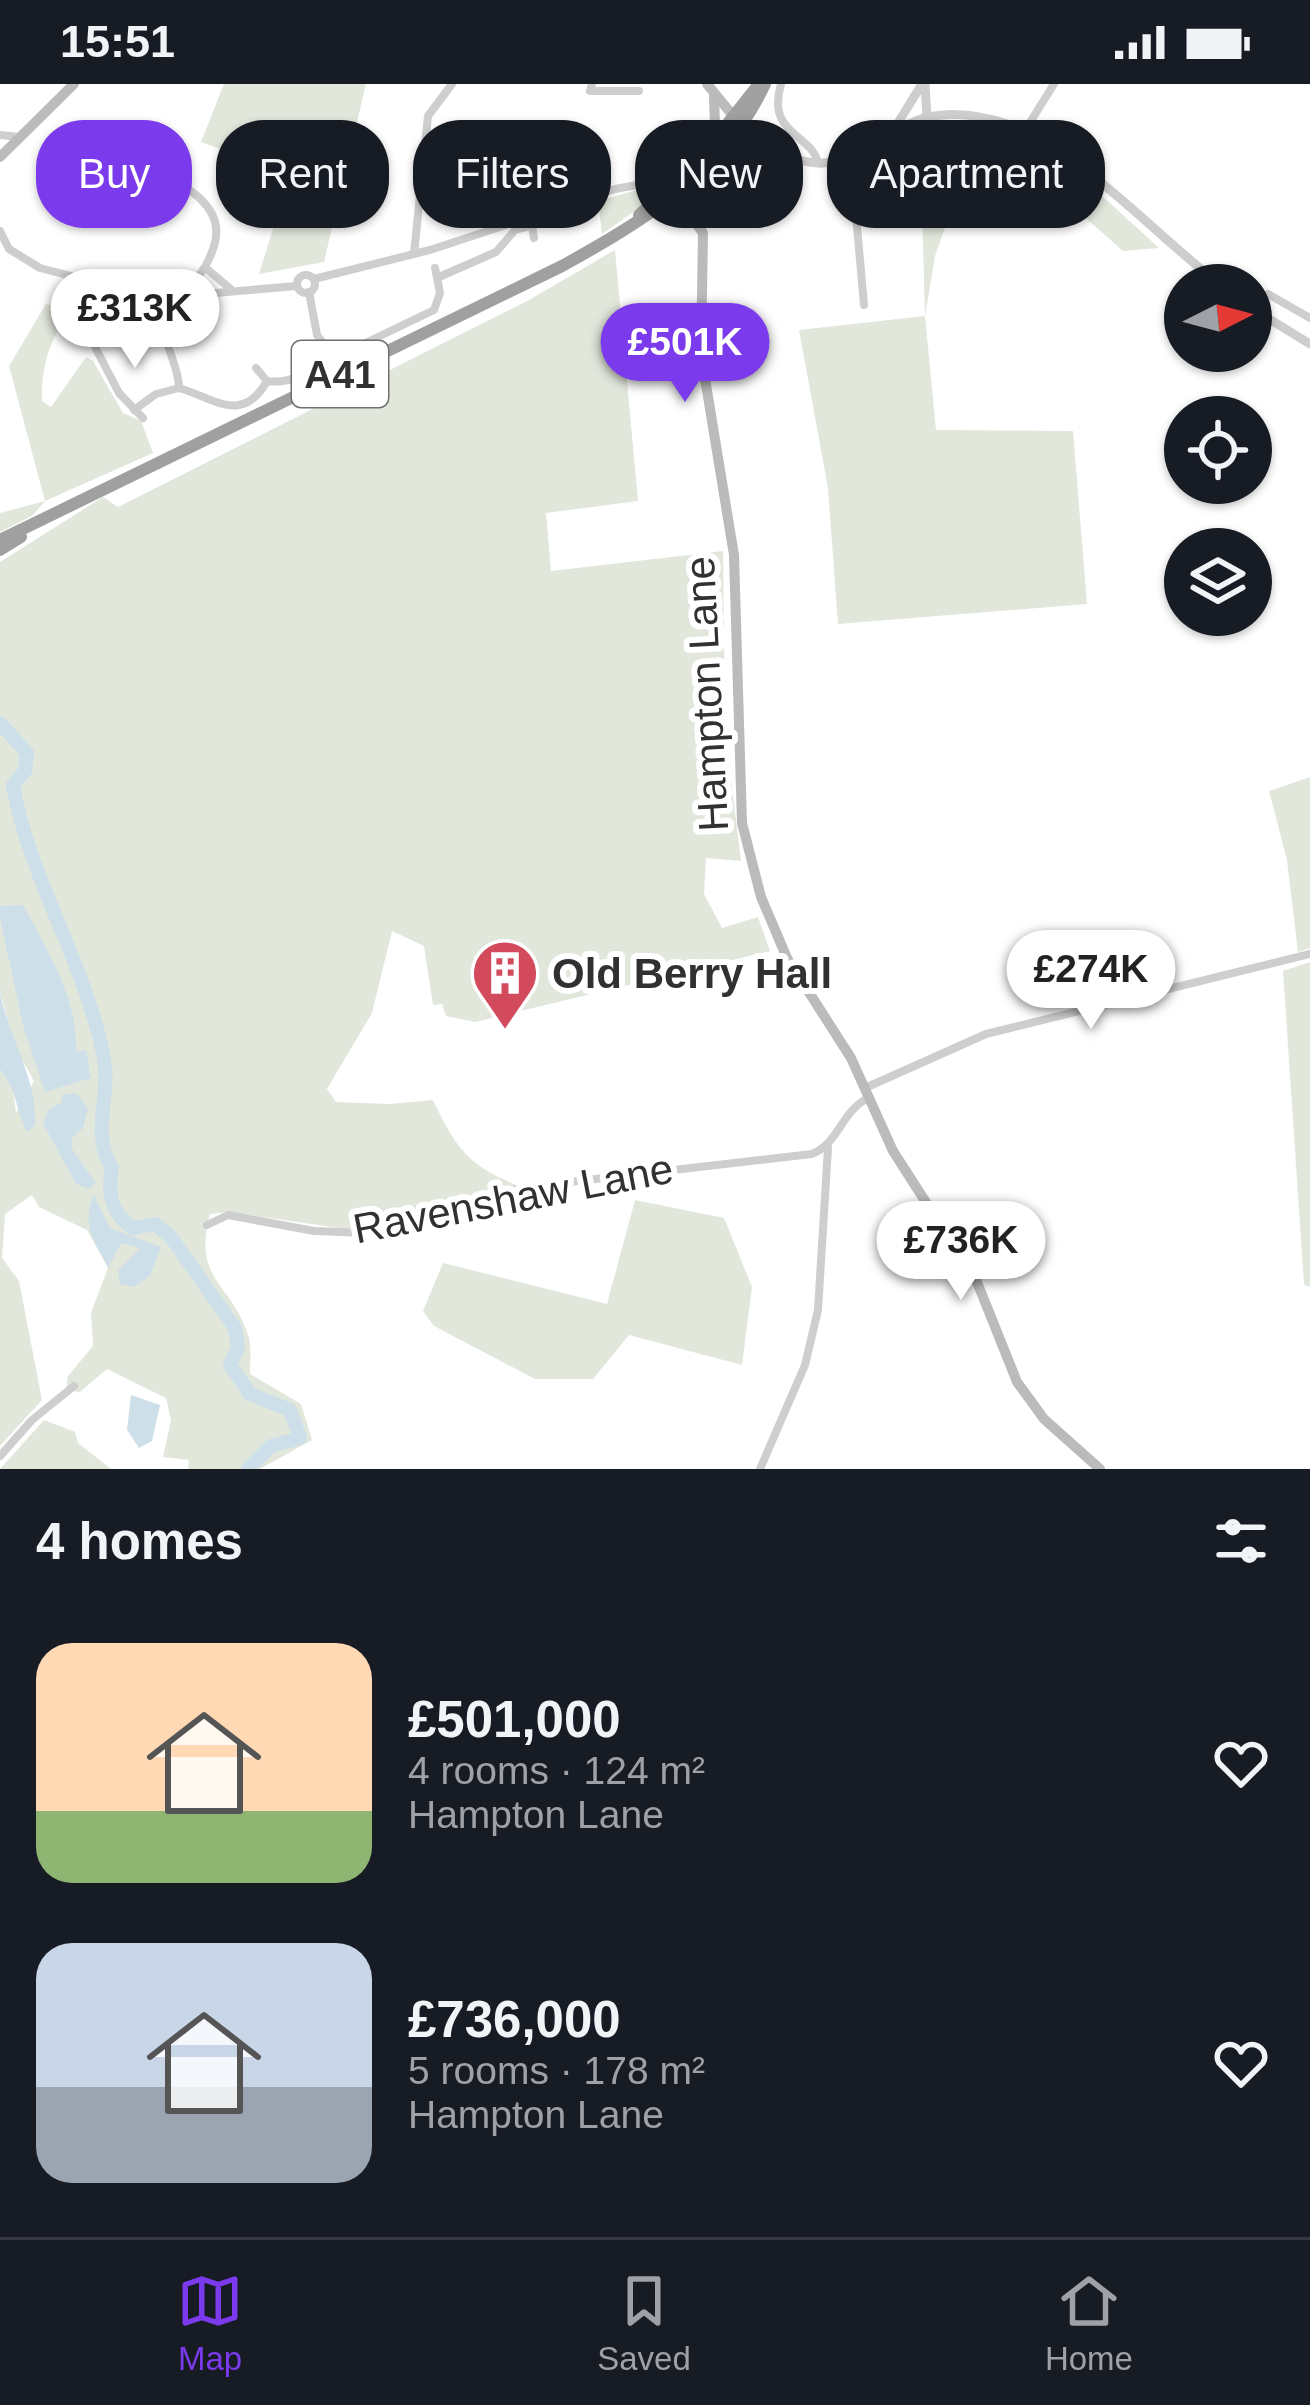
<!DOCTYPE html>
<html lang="en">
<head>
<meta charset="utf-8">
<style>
  :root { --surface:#171b24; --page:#20242c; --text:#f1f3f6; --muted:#9ea1a6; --line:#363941; --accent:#7c3aed }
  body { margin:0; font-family:Arial,sans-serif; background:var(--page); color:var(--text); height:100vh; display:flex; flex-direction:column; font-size:45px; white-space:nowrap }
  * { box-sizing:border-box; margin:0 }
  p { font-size:39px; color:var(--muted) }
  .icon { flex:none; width:66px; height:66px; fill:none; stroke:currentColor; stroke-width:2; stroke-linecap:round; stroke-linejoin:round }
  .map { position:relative; height:1385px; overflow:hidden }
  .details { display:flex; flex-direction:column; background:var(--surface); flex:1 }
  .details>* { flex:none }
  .hud { position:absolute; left:36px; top:36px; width:1239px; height:108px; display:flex; gap:24px }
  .needle { width:78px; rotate:84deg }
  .tools { position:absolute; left:1164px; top:180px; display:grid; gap:24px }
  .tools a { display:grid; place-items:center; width:108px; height:108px; border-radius:50%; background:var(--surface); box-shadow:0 3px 9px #0004; font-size:60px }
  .price { position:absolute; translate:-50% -102px; padding:0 27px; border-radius:42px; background:#fff; color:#222; font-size:39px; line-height:78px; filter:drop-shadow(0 3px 6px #0008) }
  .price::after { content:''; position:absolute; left:50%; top:72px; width:36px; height:27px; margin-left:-18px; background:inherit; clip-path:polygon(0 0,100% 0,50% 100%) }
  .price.selected { background:var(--accent); color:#fff }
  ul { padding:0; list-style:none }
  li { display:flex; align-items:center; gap:36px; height:300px; padding:0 36px }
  li span { display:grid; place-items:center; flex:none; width:336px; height:240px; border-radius:36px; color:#555 }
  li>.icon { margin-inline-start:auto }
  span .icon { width:144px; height:144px; fill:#fffc; stroke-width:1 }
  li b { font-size:51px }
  h2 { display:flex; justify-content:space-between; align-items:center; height:144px; padding:0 36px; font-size:51px }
  .pill { padding:0 42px; border-radius:48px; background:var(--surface); box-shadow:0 3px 9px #0004; font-size:42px; line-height:108px }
  .pill.selected { background:var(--accent); color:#fff }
  .status { display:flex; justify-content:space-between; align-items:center; height:84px; padding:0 60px; background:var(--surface); direction:ltr }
  .status svg { height:33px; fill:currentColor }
  .tab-bar { display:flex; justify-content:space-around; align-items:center; height:168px; border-top:3px solid var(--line); background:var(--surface); font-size:33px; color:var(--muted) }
  .tab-bar a { display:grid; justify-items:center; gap:6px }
  .tab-bar .selected { color:var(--accent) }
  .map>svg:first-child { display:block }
  .green { fill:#e2e7dc }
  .water { fill:#cddfe8 }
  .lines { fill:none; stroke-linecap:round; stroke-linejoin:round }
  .river { stroke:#cddfe8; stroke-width:14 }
  .minor { stroke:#cecece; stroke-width:8 }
  .tertiary { stroke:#cecece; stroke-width:9 }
  .secondary { stroke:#bbb; stroke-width:10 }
  .trunk { stroke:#a0a0a0; stroke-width:12 }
  .labels { text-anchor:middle; stroke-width:12; stroke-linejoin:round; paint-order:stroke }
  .shield { fill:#fff; stroke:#6f6f6f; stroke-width:3 }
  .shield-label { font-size:39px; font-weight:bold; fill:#313131 }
  .street-label { font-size:42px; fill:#313131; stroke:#fff }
  .poi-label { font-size:42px; font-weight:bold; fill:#313131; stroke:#fff; text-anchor:start }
</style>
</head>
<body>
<div class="status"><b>15:51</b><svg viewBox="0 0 49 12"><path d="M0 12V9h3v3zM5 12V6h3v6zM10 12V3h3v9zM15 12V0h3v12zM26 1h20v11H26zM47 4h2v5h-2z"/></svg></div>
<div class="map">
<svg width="1310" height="1385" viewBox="0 0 1310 1385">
  <rect width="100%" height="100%" fill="#fff"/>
  <g class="green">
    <path d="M224 0H366L324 178 259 190 290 90 201 58Z"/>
    <path d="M977 38 1075 87 1159 164 1123 167 1038 92 991 81 961 99 935 172 925 232 936 346 1073 347 1087 520 838 540 828 404 799 246 925 232 921 88 954 78 947 40Z"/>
    <path d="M651 102 649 117 602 150 598 117Z"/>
    <path d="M615 166 638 417 546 429 551 487 723 467 725 647 741 777 706 774 704 810 722 844 758 833 770 867 475 938 446 932 442 920 433 921 424 862 392 847 372 929 327 1005 336 1018 390 1020 433 1016C456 1064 468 1082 519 1102L378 1141 346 1145 229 1128 210 1130C192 1196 231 1198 248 1251 252 1262 250 1278 250 1290L301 1320 312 1356 260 1385H188L189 1376 163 1373 171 1336 166 1314 107 1285 80 1308 66 1306 68 1292 93 1262 91 1229 108 1184 87 1146 39 1123 32 1111 5 1130 2 1174 19 1197 42 1316 0 1362V986L12 998 16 1029 34 997 15 963 0 907V478L103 413 118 423 529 216Z"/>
    <path d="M46 220 68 227C50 259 41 280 42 317L51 323 86 273 93 277 123 329 141 337 153 369 45 417 32 432 0 448V429L45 417 9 282Z"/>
    <path d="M1310 693V864L1298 868 1287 776 1269 707Z"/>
    <path d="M1310 878V1203L1304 1201 1283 887Z"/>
    <path d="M635 1116 724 1134 752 1203 742 1281 629 1251 593 1295H535L434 1242 423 1227 443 1179 607 1220Z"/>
    <path d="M44 1336 75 1348 78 1359 111 1385H0Z"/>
  </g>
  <g class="water">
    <path d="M23 821C48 867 78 915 76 968L86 966 91 994 45 1008 24 945 0 834V822Z"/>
    <path d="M0 907C9 956 37 992 35 1041L28 1048C15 1027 17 1003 0 986Z"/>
    <path d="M63 1010H77L88 1025 83 1044 72 1054V1065L96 1099 89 1105 76 1100 43 1039 48 1026 61 1019Z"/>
    <path d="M94 1111 110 1144 161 1163 150 1192 134 1203 120 1200 118 1187 140 1164 121 1159 108 1184C96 1156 80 1144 94 1111Z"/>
    <path d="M131 1311 160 1321 152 1357 139 1364 127 1346Z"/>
  </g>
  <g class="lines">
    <path class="river" d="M0 639 27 669 25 687 13 701C29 795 86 879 104 975 111 1012 90 1049 112 1084 107 1109 111 1130 133 1144L155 1140 171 1153 235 1244 238 1264 230 1281 250 1310 290 1326 300 1354 271 1362 248 1385"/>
    <g class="minor">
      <path d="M592 0 590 7H639"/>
      <path d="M781 0C766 51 811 49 818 79"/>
      <path d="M1024 48 1054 0"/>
      <path d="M0 51 19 53"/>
      <path d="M104 66C144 85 232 107 214 162 206 187 196 198 173 212"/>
      <path d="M851 75 864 221"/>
      <path d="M532 142 534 154"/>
      <path d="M0 147 9 165 40 184 157 214 296 202"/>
      <path d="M414 170 428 32 452 0"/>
      <path d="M207 185 233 207"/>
      <circle cx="306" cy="200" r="9"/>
      <path d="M439 193 496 168 515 146 542 139"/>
      <path d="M314 195 430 166 615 105 654 98 669 104"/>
      <path d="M309 208 317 251 329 267 353 265 434 226 440 209 435 184"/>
      <path d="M1268 210 1310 234"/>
      <path d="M173 227 166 231C159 257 179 278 179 304"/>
      <path d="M94 261 119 309 143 334"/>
      <path d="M256 284 267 297"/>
      <path d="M134 326 156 310 179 304C212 313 242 342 267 297 294 301 312 285 329 267"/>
      <path d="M865 1004 986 950 1310 870"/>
      <path d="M207 1141 228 1131 314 1147 367 1149 416 1130 526 1103 812 1070C839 1059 841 1028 868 1014"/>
      <path d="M0 1372 32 1336 74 1302"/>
      <path d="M760 1385 805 1281 818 1226 828 1064"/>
    </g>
    <g class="tertiary">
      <path d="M925 0 927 33"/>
      <path d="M742 42C757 52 773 65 789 72 843 96 870 54 916 37 940 27 973 30 998 37 1072 57 1158 154 1221 201"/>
      <path d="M893 47 922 0"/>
      <path d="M1251 224 1310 260"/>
    </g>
    <g class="secondary">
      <path d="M707 0 739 39"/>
      <path d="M706 61 715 42 714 12"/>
      <path d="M0 73 74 0"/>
      <path d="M672 107 703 149 701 270 734 471 742 739 761 813 787 874 851 974 893 1067 977 1198 1017 1298 1044 1335 1100 1385"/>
    </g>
    <g class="trunk">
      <path d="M639 131 698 77 755 5"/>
      <path d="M0 456 562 182C644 137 724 88 765 0"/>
      <path d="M0 466 21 453"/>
    </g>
  </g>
  <defs>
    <g id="building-pin" transform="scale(3.45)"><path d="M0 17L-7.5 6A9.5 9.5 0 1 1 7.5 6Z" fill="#d24a5c" stroke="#fff"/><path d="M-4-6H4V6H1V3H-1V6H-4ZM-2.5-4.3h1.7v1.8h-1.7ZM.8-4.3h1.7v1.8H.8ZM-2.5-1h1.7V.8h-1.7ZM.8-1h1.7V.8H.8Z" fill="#fff"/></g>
  </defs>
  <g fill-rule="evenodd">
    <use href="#building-pin" x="505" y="889"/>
  </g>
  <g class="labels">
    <rect class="shield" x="292" y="257" width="96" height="66" rx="9"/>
    <g class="shield-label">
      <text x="340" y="304">A41</text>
    </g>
    <g class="street-label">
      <text transform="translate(706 610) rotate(-93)" y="15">Hampton Lane</text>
      <text transform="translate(513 1114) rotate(-11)" y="15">Ravenshaw Lane</text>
    </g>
    <g class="poi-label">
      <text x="552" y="904">Old Berry Hall</text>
    </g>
  </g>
</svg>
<div class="tools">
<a><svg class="needle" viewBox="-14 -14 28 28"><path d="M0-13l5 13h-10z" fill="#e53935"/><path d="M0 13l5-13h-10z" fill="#9ea1a6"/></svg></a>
<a><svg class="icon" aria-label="locate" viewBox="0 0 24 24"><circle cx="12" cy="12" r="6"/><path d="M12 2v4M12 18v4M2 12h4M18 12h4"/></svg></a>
<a><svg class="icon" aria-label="layers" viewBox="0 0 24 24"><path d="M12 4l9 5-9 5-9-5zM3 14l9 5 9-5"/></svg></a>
</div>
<b class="price" style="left:135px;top:287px">£313K</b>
<b class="price selected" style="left:685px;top:321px">£501K</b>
<b class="price" style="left:1091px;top:948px">£274K</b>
<b class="price" style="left:961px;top:1219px">£736K</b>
<div class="hud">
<a class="pill selected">Buy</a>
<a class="pill">Rent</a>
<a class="pill">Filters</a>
<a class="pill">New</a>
<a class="pill">Apartment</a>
</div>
</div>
<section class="details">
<h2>4 homes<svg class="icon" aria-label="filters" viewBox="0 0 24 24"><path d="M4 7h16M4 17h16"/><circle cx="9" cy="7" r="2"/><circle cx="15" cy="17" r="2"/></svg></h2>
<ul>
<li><span style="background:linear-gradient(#ffd9b3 70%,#8fb573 0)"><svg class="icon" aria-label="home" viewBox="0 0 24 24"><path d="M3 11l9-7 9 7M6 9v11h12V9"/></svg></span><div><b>£501,000</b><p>4 rooms · 124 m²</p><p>Hampton Lane</p></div><svg class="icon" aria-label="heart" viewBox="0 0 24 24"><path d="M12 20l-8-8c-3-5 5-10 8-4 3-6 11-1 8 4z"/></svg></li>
<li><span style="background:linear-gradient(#c9d6e8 60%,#9aa5b1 0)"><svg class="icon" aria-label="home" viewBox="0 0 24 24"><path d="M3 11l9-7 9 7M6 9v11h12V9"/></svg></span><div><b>£736,000</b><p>5 rooms · 178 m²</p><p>Hampton Lane</p></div><svg class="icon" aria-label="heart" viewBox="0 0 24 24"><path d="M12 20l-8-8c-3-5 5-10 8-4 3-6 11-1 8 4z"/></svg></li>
</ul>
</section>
<nav class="tab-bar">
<a class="selected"><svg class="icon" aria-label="map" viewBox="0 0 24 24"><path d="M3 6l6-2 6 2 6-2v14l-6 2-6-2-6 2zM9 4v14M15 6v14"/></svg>Map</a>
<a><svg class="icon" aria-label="saved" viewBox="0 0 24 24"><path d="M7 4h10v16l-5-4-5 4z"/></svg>Saved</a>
<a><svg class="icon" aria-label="home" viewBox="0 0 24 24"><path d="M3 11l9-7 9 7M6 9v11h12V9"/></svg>Home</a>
</nav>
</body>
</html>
